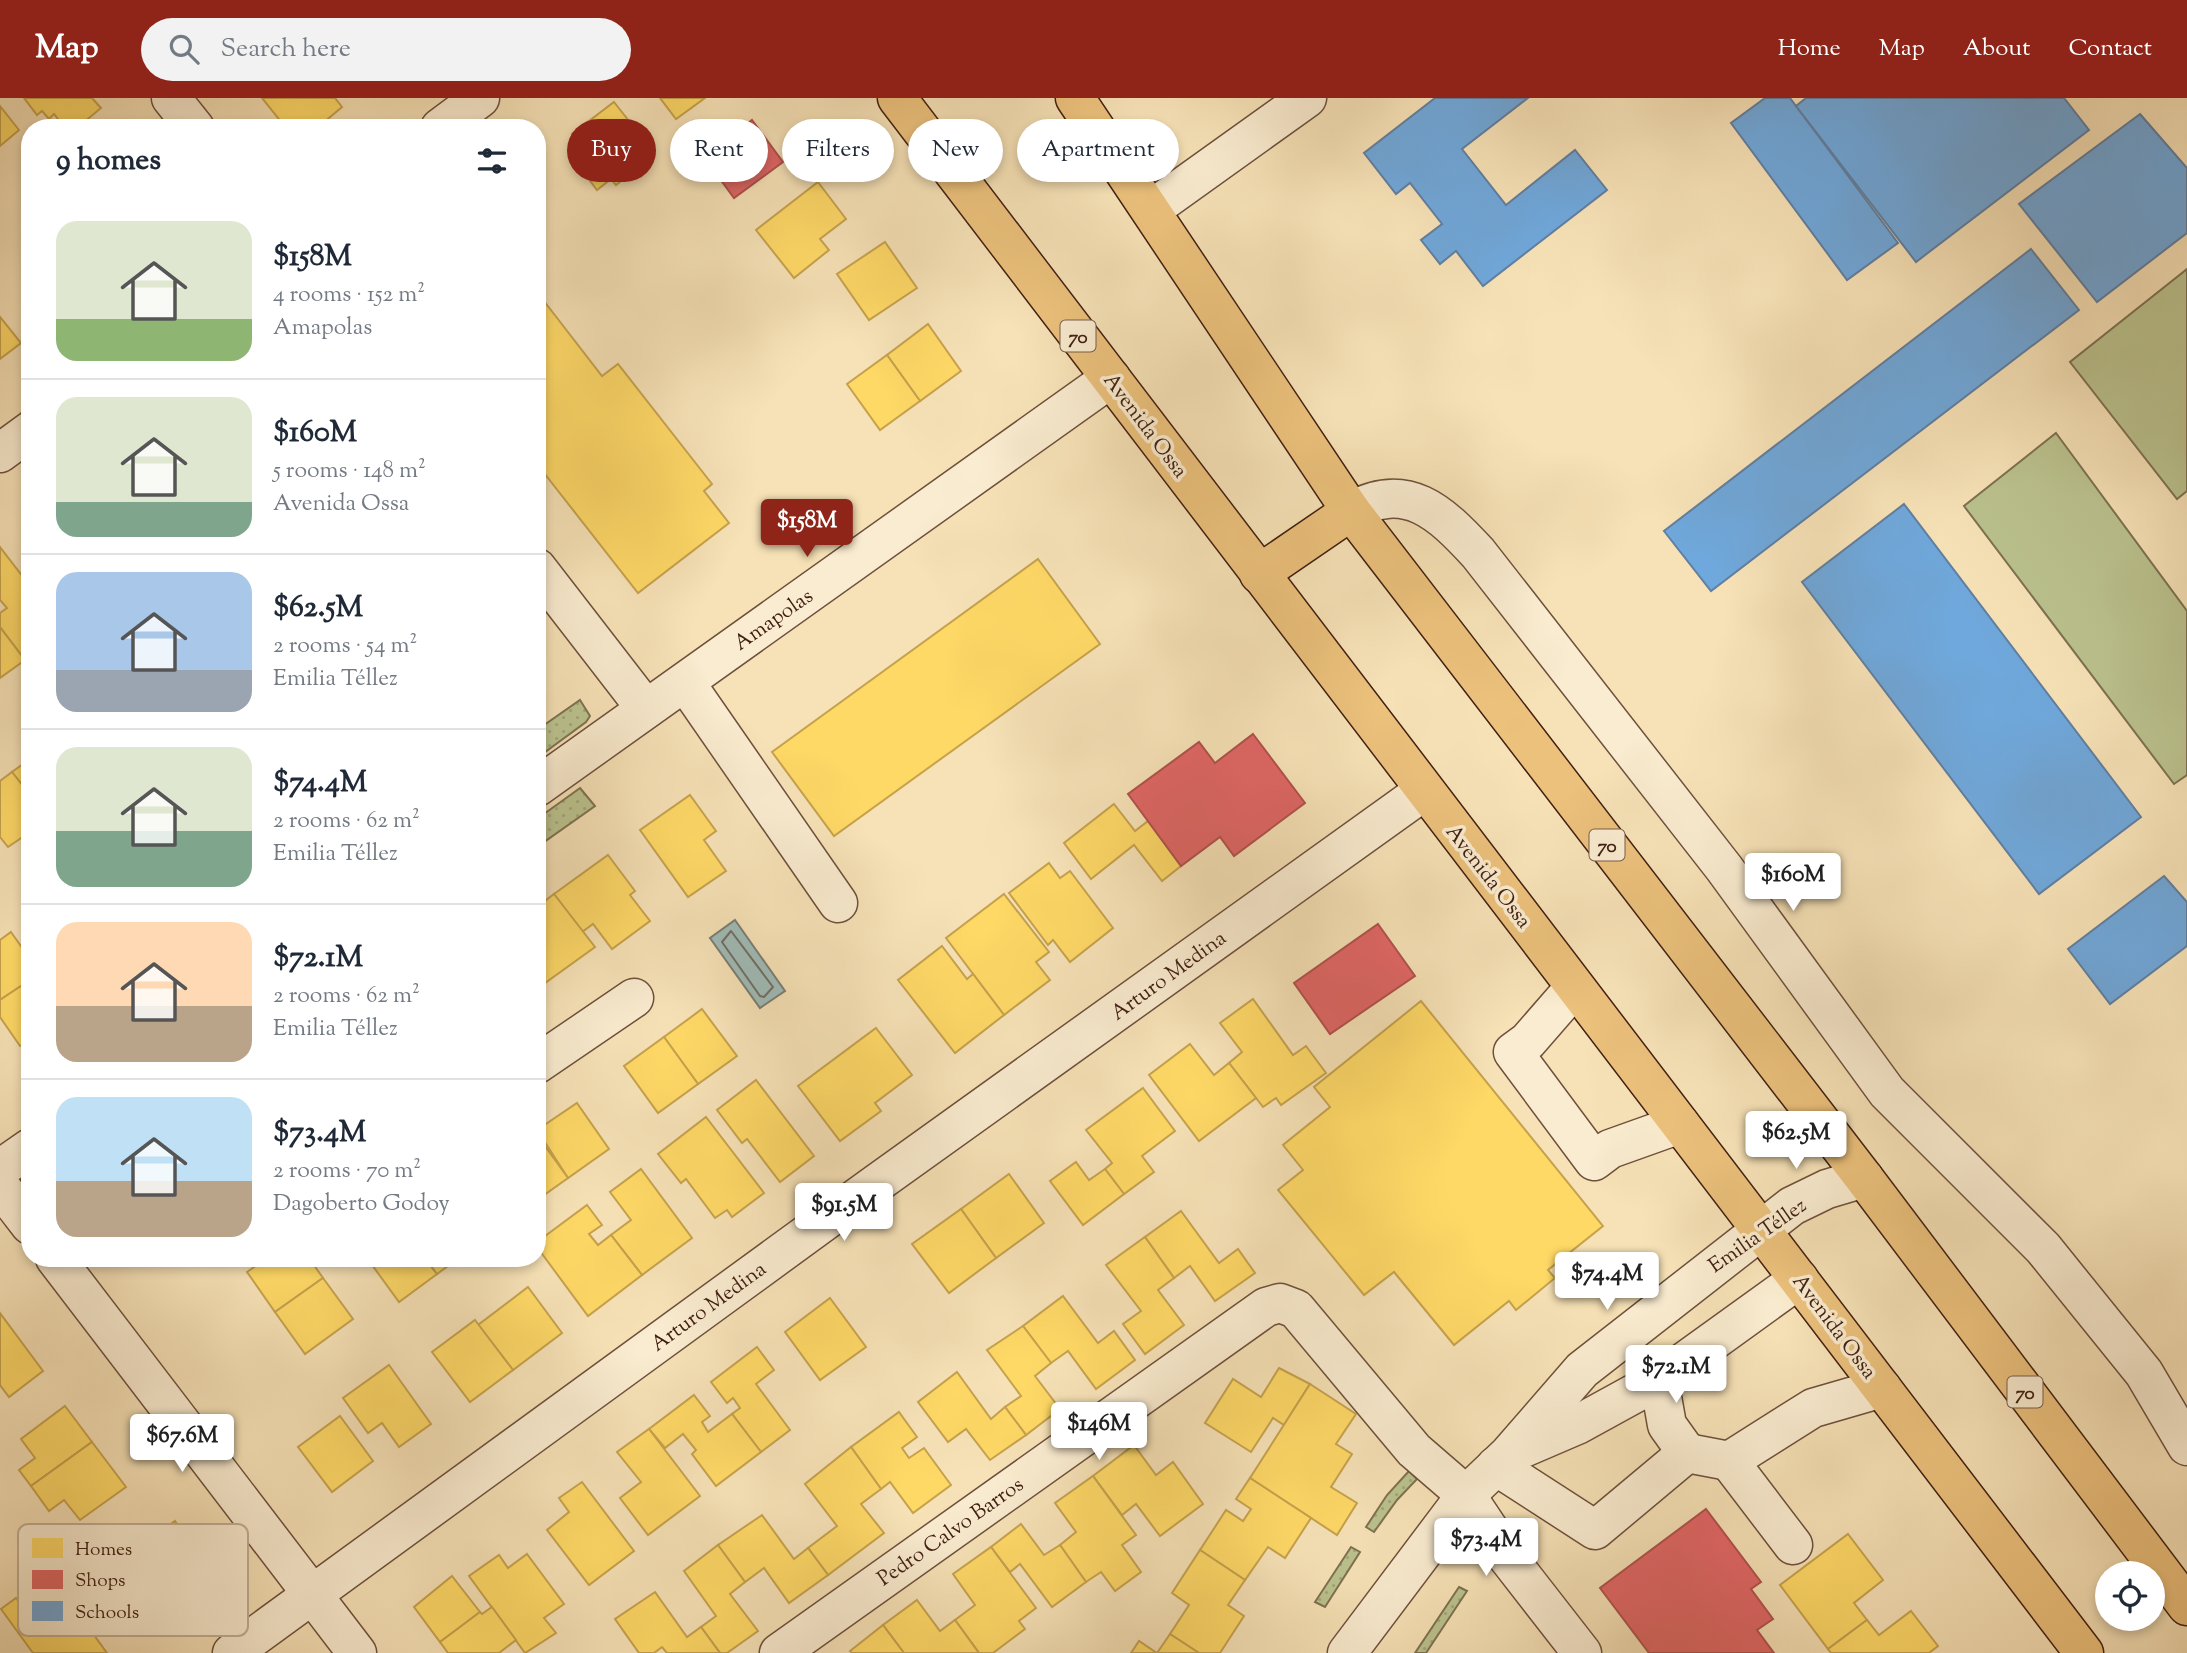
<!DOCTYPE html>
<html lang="en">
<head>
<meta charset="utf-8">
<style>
  :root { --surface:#fff; --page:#f2f2f3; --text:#1f2937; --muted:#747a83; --line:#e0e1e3; --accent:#8f2418 }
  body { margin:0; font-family:"Sorts Mill Goudy",serif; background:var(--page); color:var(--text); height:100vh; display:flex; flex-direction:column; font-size:26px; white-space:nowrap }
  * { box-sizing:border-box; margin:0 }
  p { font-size:23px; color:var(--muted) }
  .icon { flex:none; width:38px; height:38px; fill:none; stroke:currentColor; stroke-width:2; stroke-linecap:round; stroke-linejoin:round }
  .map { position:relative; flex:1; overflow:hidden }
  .drawer { position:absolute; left:21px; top:21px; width:525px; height:1148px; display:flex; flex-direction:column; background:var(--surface); border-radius:28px; box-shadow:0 4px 10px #0003 }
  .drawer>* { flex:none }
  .hud { position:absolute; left:567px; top:21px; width:665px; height:63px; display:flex; gap:14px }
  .tools { position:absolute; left:2095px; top:1463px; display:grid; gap:14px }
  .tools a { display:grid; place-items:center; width:70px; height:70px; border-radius:50%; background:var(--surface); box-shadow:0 4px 10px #0003; font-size:35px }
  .price { position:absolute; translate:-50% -60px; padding:0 16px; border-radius:7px; background:#fff; color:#222; font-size:23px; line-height:46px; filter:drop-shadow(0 2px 4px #0008) }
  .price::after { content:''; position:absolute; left:50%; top:42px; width:21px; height:16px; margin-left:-10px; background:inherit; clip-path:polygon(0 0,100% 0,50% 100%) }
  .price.selected { background:var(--accent); color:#fff }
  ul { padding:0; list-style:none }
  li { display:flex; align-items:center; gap:21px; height:175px; padding:0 35px }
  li+li { border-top:2px solid var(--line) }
  li span { display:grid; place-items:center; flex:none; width:196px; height:140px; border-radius:21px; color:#555 }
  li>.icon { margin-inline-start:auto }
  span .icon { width:84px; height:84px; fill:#fffc; stroke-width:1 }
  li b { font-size:30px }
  h2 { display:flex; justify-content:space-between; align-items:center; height:84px; padding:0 35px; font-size:30px }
  .chip { padding:0 24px; border-radius:32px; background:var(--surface); box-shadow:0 4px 10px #0003; font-size:24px; line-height:63px }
  .chip.selected { background:var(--accent); color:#fff }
  header { display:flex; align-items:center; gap:42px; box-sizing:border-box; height:98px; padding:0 35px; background:var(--accent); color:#fff }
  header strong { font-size:33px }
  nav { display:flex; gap:38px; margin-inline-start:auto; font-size:24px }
  .search { width:490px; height:63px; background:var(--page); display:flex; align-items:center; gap:18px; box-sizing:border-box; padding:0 24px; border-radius:38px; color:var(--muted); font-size:26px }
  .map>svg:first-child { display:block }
  .grass { fill:url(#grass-dots); stroke:#7e7251; stroke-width:2 }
  .pitch { fill:#bbc38f; stroke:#7e7251; stroke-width:2 }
  .water { fill:#a0bcb8; stroke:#7a7e76; stroke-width:2 }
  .homes { fill:#ffd966; stroke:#c6a24d; stroke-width:2 }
  .shops { fill:#e06666; stroke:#b0514d; stroke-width:2 }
  .schools { fill:#6fa8dc; stroke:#617fa0; stroke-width:2 }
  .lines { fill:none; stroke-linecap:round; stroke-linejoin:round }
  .shore { stroke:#706e66; stroke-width:2 }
  .minor-casing { stroke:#6e503c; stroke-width:41 }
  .major-casing { stroke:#412013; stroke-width:41 }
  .minor { stroke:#faecd0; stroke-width:38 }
  .major { stroke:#ecc17c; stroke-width:38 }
  .labels { text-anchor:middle; stroke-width:7; stroke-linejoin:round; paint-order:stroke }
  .shield { fill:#faecd0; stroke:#785d4c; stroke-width:2 }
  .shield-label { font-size:19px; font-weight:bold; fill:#412013 }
  .street-label { font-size:21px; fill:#412013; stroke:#faecd0 }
  .key { fill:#faecd0; stroke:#c2af97; stroke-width:2 }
  .key-label { font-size:19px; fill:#412013 }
</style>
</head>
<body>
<header>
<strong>Map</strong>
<div class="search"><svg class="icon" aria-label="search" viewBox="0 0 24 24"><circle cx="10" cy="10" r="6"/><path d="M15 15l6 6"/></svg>Search here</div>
<nav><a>Home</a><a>Map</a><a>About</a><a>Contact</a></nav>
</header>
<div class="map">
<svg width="2187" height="1555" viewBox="0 0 2187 1555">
  <defs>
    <pattern id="grass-dots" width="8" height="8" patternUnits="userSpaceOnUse" patternTransform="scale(1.75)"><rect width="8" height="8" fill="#bbc38f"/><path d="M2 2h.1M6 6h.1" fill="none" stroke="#a2a77a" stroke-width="1.8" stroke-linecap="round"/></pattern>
  </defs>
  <rect width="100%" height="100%" fill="#f7e2b7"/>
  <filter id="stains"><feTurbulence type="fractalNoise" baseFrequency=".00286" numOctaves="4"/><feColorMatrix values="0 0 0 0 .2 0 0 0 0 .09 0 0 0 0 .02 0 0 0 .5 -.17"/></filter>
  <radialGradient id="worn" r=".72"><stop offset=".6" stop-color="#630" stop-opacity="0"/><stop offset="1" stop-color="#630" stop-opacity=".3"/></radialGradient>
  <g class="grass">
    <path d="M580 602 590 618 586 624 537 660V632Z"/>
    <path d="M580 690 595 708 537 749V721Z"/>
    <path d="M1409 1373 1417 1381 1397 1402 1374 1434 1366 1429 1387 1397Z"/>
    <path d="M1351 1449 1360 1454 1325 1509 1315 1504Z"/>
    <path d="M1459 1489 1467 1493 1426 1555H1415Z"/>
  </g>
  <g class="pitch">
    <path d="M2187 171V393L2177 401 2070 264Z"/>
    <path d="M2056 335 2187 513V677L2174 686 1964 408Z"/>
  </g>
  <path class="water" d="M735 822 785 893 760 910 710 840Z"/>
  <g class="homes">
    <path d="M24 0H92L101 10 77 30H65L54 16 49 21 42 13 37 17Z"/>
    <path d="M262 0H335L342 9 317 30H295L292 26 286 30Z"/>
    <path d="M660 0H705L676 21Z"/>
    <path d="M614 4 655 56 616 87 611 81 597 92 582 72 594 63 572 36Z"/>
    <path d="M0 8 19 32 0 48Z"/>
    <path d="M818 84 846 121 820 141 829 152 794 180 756 132Z"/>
    <path d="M885 144 917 190 869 222 837 176Z"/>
    <path d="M537 194 602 278 618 266 712 386 704 393 729 425 638 495 537 366Z"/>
    <path d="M0 219 21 245 0 261Z"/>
    <path d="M928 226 961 273 920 303 887 257Z"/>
    <path d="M887 257 920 303 880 332 847 286Z"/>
    <path d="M0 449 30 488V558L25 562 0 529V515L7 510 0 502Z"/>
    <path d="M1038 461 1100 546 834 738 772 654Z"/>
    <path d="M0 529 25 562 0 580Z"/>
    <path d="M30 661V697L12 674Z"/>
    <path d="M12 674 30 697V734L8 749 0 739V683Z"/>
    <path d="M690 697 716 733 704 742 726 773 688 799 640 732Z"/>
    <path d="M1114 706 1135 733 1148 723 1181 768 1162 783 1134 747 1091 781 1064 745Z"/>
    <path d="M608 757 635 793 630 797 650 823 612 851 593 826 582 834 554 796Z"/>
    <path d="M1049 765 1060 780 1070 773 1113 830 1070 864 1053 842 1048 847 1009 795Z"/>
    <path d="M554 796 595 849 545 885 537 874V809Z"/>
    <path d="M1004 796 1049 854 1036 864 1050 882 1004 917 946 840Z"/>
    <path d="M11 834 30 861V882L0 902V842Z"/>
    <path d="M942 848 967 881 973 876 1004 917 955 955 898 882Z"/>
    <path d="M30 882V942L20 948 0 919V902Z"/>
    <path d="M1253 901 1293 957 1306 948 1326 975 1281 1007 1276 1000 1263 1009 1229 965 1242 954 1220 925Z"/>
    <path d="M1421 903 1603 1128 1548 1172 1555 1180 1516 1212 1509 1203 1454 1247 1394 1174 1364 1197 1278 1092 1303 1072 1283 1047 1330 1009 1314 989Z"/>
    <path d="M702 911 737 958 698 986 664 939Z"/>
    <path d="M876 930 912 977 875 1005 881 1013 840 1043 798 988Z"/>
    <path d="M664 939 698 986 658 1015 624 968Z"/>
    <path d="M1190 946 1214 977 1229 965 1256 1000 1199 1043 1149 977Z"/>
    <path d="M756 982 814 1058 780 1084 747 1041 742 1045 717 1012Z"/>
    <path d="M1143 990 1175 1033 1142 1058 1154 1074 1124 1096 1105 1071 1112 1065 1086 1032Z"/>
    <path d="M577 1005 609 1051 568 1080 537 1032Z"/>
    <path d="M706 1019 764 1095 732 1119 727 1112 715 1120 686 1081 681 1085 658 1056Z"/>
    <path d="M537 1037 568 1080 537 1102Z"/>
    <path d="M1076 1064 1089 1082 1105 1071 1124 1096 1083 1127 1050 1083Z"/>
    <path d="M641 1071 692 1140 642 1177 611 1137 631 1122 610 1094Z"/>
    <path d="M1009 1076 1044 1125 996 1160 961 1111Z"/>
    <path d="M587 1107 602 1127 589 1136 598 1147 611 1137 642 1177 588 1218 537 1149V1144Z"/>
    <path d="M961 1111 996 1160 949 1195 912 1146Z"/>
    <path d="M1181 1113 1219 1165 1238 1151 1255 1175 1215 1203 1190 1168 1174 1180 1145 1139Z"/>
    <path d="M1145 1139 1174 1180 1158 1192 1184 1227 1145 1256 1123 1226 1141 1213 1106 1167Z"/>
    <path d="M267 1160H309L323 1180 275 1214 247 1174Z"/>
    <path d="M367 1160H425L437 1176 399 1204Z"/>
    <path d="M425 1160H459L437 1176Z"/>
    <path d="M323 1180 353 1221 305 1256 275 1214Z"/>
    <path d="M528 1189 562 1235 513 1272 478 1227Z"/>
    <path d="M1063 1198 1098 1245 1114 1233 1135 1262 1096 1291 1068 1253 1051 1265 1023 1228Z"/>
    <path d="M830 1200 866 1249 820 1282 785 1234Z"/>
    <path d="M0 1215 43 1273 9 1299 0 1287Z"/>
    <path d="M475 1222 513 1272 470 1304 432 1254Z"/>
    <path d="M1023 1228 1051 1265 1035 1278 1060 1311 1026 1337 1005 1309 1021 1298 987 1252Z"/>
    <path d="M757 1249 774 1272 756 1286 790 1332 761 1354 732 1316 740 1310 733 1300 727 1305 711 1284Z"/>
    <path d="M389 1267 431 1326 399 1349 382 1325 368 1335 343 1300Z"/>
    <path d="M1279 1270 1310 1286 1284 1327 1273 1320 1251 1354 1205 1325 1233 1281 1261 1299Z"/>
    <path d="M957 1274 991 1321 1005 1309 1026 1337 990 1362 966 1331 948 1344 918 1304Z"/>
    <path d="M1310 1286 1356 1316 1336 1346 1352 1356 1331 1389 1357 1405 1337 1437 1250 1380Z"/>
    <path d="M694 1297 710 1318 702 1324 708 1334 732 1316 761 1354 716 1388 692 1356 696 1352 683 1336 665 1350 649 1331Z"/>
    <path d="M65 1308 92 1344 31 1388 19 1372 35 1360 21 1341Z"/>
    <path d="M899 1314 917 1339 902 1350 909 1360 924 1350 951 1387 913 1415 890 1384 881 1391 851 1349Z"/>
    <path d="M340 1318 373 1363 332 1394 298 1349Z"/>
    <path d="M649 1331 700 1398 648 1437 620 1400 641 1384 617 1354Z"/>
    <path d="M92 1344 126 1389 80 1422 64 1402 49 1413 31 1388Z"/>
    <path d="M1134 1347 1156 1377 1173 1364 1203 1406 1160 1438 1136 1406 1122 1417 1093 1378Z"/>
    <path d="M851 1349 881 1391 861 1406 884 1435 828 1477 808 1450 837 1428 805 1386Z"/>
    <path d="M1093 1378 1136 1437 1122 1447 1141 1474 1115 1493 1101 1474 1086 1484 1060 1447 1076 1434 1055 1405Z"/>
    <path d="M1250 1380 1311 1420 1285 1460 1268 1449 1245 1482 1200 1452 1226 1412 1243 1423 1251 1411 1236 1401Z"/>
    <path d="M582 1384 634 1453 589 1487 547 1432 569 1414 559 1400Z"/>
    <path d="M762 1417 794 1461 808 1450 828 1477 789 1505 764 1470 745 1484 718 1447Z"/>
    <path d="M175 1423 221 1488 186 1513 140 1448Z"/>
    <path d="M1021 1426 1044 1457 1060 1447 1086 1484 1052 1509 1020 1466 1010 1474 991 1449Z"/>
    <path d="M1848 1436 1883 1482 1854 1505 1867 1522 1828 1551 1780 1487Z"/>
    <path d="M718 1447 745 1484 730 1496 758 1533 727 1555H720L701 1529 716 1518 684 1473Z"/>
    <path d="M140 1448 186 1513 150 1538 104 1474Z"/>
    <path d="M991 1449 1036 1510 1019 1523 1025 1531 993 1555H979L955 1522 975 1507 953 1476Z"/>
    <path d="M1200 1452 1245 1482 1228 1507 1244 1518 1220 1555H1199L1170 1536 1189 1507 1172 1495Z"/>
    <path d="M527 1456 564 1506 544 1520 556 1535 525 1555 469 1478 499 1457 508 1470Z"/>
    <path d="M452 1478 480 1514 440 1544 414 1509Z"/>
    <path d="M655 1494 687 1539 701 1529 720 1555H667L662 1549 654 1555H639L615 1521Z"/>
    <path d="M16 1500 34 1525 67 1500 107 1555H33L1 1511Z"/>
    <path d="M917 1502 940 1533 955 1522 979 1555H904L883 1527Z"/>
    <path d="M492 1509 516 1542 499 1555H448L440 1544 480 1514 482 1516Z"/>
    <path d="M1911 1513 1938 1548 1929 1555H1831L1828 1551 1867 1522 1879 1537Z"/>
    <path d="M883 1527 904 1555H852L850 1553Z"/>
    <path d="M1170 1536 1199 1555H1131L1139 1543 1157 1555Z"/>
  </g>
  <g class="shops">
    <path d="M752 22 783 64 734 100 704 59Z"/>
    <path d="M1253 636 1305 705 1234 758 1220 739 1181 768 1128 696 1199 644 1215 665Z"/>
    <path d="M1378 826 1415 878 1330 936 1294 885Z"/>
    <path d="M1706 1411 1761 1484 1751 1491 1773 1521 1757 1532 1774 1555H1649L1600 1490Z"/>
  </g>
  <g class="schools">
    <path d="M1435 0H1528L1462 51 1506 107 1575 52 1607 92 1483 188 1456 153 1440 166 1421 142 1442 126 1410 85 1396 96 1364 55Z"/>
    <path d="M1765 0H1790L1898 145 1847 182 1731 25Z"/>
    <path d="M1806 0H2064L2089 32 1916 164 1796 8Z"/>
    <path d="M2140 16 2187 70V135L2097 204 2019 106Z"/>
    <path d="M2031 151 2079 212 1711 493 1664 433Z"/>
    <path d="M1904 406 2141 719 2039 796 1802 484Z"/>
    <path d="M2164 778 2187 804V848L2110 906 2068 851Z"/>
  </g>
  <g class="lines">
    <path class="shore" d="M731 833 773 889 764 899 760 898 722 844Z"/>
    <g class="minor-casing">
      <g id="minor">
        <path d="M171 0 195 30"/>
        <path d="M440 30 480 0"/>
        <path d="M1152 111 1307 0"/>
        <path d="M0 355 30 333"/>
        <path d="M1351 413C1407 382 1440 414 1478 455L1724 770 1887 994 2043 1150 2144 1275 2187 1348"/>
        <path d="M537 470 646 611"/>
        <path d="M685 584 838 805"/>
        <path d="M537 689 1111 280"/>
        <path d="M1575 889 1528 943 1513 954 1594 1063 1610 1051 1680 1026"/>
        <path d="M537 966 634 900"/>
        <path d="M0 1071 30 1050"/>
        <path d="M0 1088 30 1127"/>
        <path d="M55 1160 357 1555"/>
        <path d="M1659 1282 1667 1327 1687 1355"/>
        <path d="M1514 1354 1577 1327 1659 1282 1799 1181"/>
        <path d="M1729 1363 1793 1447"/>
        <path d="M1496 1368 1595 1432 1687 1355 1729 1363 1813 1310 1882 1290"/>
        <path d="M232 1555 873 1088 1424 693"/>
        <path d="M779 1555 1266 1209 1280 1205 1296 1211 1414 1352 1466 1397 1508 1460 1582 1555"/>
        <path d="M1347 1555 1466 1397 1509 1356 1582 1272 1792 1108 1827 1091 1864 1080"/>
      </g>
    </g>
    <g class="major-casing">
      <g id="major">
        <path d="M897 0 2084 1555"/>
        <path d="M1075 0 1351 413 1864 1080 2187 1508"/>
        <path d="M1259 476 1351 413"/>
      </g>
    </g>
    <use href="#minor" class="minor"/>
    <use href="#major" class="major"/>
  </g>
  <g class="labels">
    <g class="shield">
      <rect x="1060.5" y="222.5" width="35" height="31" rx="5"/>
      <rect x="1589.5" y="731.5" width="35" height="31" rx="5"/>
      <rect x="2007.5" y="1278.5" width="35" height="31" rx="5"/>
    </g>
    <g class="shield-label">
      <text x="1078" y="245">70</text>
      <text x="1607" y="754">70</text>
      <text x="2025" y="1301">70</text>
    </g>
    <g class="street-label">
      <text transform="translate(1146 327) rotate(53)" y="7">Avenida Ossa</text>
      <text transform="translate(773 521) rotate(-35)" y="7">Amapolas</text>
      <text transform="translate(1489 778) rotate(52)" y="7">Avenida Ossa</text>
      <text transform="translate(1168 877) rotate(-36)" y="7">Arturo Medina</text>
      <text transform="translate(1757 1137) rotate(-35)" y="7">Emilia Téllez</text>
      <text transform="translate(708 1208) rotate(-36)" y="7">Arturo Medina</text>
      <text transform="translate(1835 1228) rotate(53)" y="7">Avenida Ossa</text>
      <text transform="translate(950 1433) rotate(-35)" y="7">Pedro Calvo Barros</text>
    </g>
  </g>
  <rect x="18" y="1426" width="230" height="112" rx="10" class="key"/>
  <rect x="32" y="1440" width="31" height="20" fill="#ffd966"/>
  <rect x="32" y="1472" width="31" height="19" fill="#e06666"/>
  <rect x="32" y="1503" width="31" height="20" fill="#6fa8dc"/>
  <g class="key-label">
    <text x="75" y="1457">Homes</text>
    <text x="75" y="1488">Shops</text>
    <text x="75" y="1520">Schools</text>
  </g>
  <rect width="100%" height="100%" filter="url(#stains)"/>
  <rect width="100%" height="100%" fill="url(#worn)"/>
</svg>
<div class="tools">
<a><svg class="icon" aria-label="locate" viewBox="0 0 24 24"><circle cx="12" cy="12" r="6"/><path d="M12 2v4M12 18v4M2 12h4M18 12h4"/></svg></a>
</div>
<b class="price selected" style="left:807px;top:461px">$158M</b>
<b class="price" style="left:1793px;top:815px">$160M</b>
<b class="price" style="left:1796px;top:1073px">$62.5M</b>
<b class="price" style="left:844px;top:1145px">$91.5M</b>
<b class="price" style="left:1607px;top:1214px">$74.4M</b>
<b class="price" style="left:1676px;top:1307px">$72.1M</b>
<b class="price" style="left:1099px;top:1364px">$146M</b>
<b class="price" style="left:182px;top:1376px">$67.6M</b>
<b class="price" style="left:1486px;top:1480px">$73.4M</b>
<div class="hud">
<a class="chip selected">Buy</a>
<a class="chip">Rent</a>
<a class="chip">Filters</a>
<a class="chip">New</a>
<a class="chip">Apartment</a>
</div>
<section class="drawer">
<h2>9 homes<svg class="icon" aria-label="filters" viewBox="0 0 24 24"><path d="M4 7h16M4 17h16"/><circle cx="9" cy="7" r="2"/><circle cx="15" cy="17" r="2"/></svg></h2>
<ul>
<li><span style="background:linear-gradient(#dfe7d0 70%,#8fb573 0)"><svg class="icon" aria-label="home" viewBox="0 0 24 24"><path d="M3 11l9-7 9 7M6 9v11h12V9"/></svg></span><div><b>$158M</b><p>4 rooms · 152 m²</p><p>Amapolas</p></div></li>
<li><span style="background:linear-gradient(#dfe7d0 75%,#7fa58c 0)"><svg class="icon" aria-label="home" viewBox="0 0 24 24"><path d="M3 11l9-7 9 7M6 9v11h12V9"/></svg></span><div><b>$160M</b><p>5 rooms · 148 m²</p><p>Avenida Ossa</p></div></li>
<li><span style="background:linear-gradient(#a9c7e8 70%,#9aa5b1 0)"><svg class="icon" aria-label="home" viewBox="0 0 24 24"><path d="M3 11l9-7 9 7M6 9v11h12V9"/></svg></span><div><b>$62.5M</b><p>2 rooms · 54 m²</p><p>Emilia Téllez</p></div></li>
<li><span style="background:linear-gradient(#dfe7d0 60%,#7fa58c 0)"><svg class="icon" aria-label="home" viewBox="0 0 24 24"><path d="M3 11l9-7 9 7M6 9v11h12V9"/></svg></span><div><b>$74.4M</b><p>2 rooms · 62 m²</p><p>Emilia Téllez</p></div></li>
<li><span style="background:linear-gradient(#ffd9b3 60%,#b9a48a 0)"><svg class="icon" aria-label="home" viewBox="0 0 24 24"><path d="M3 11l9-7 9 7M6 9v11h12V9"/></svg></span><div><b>$72.1M</b><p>2 rooms · 62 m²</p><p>Emilia Téllez</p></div></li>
<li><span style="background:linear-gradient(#bfe0f5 60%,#b9a48a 0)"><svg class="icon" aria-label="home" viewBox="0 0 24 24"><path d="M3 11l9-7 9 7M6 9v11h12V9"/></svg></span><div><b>$73.4M</b><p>2 rooms · 70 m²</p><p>Dagoberto Godoy</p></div></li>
</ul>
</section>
</div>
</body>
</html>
